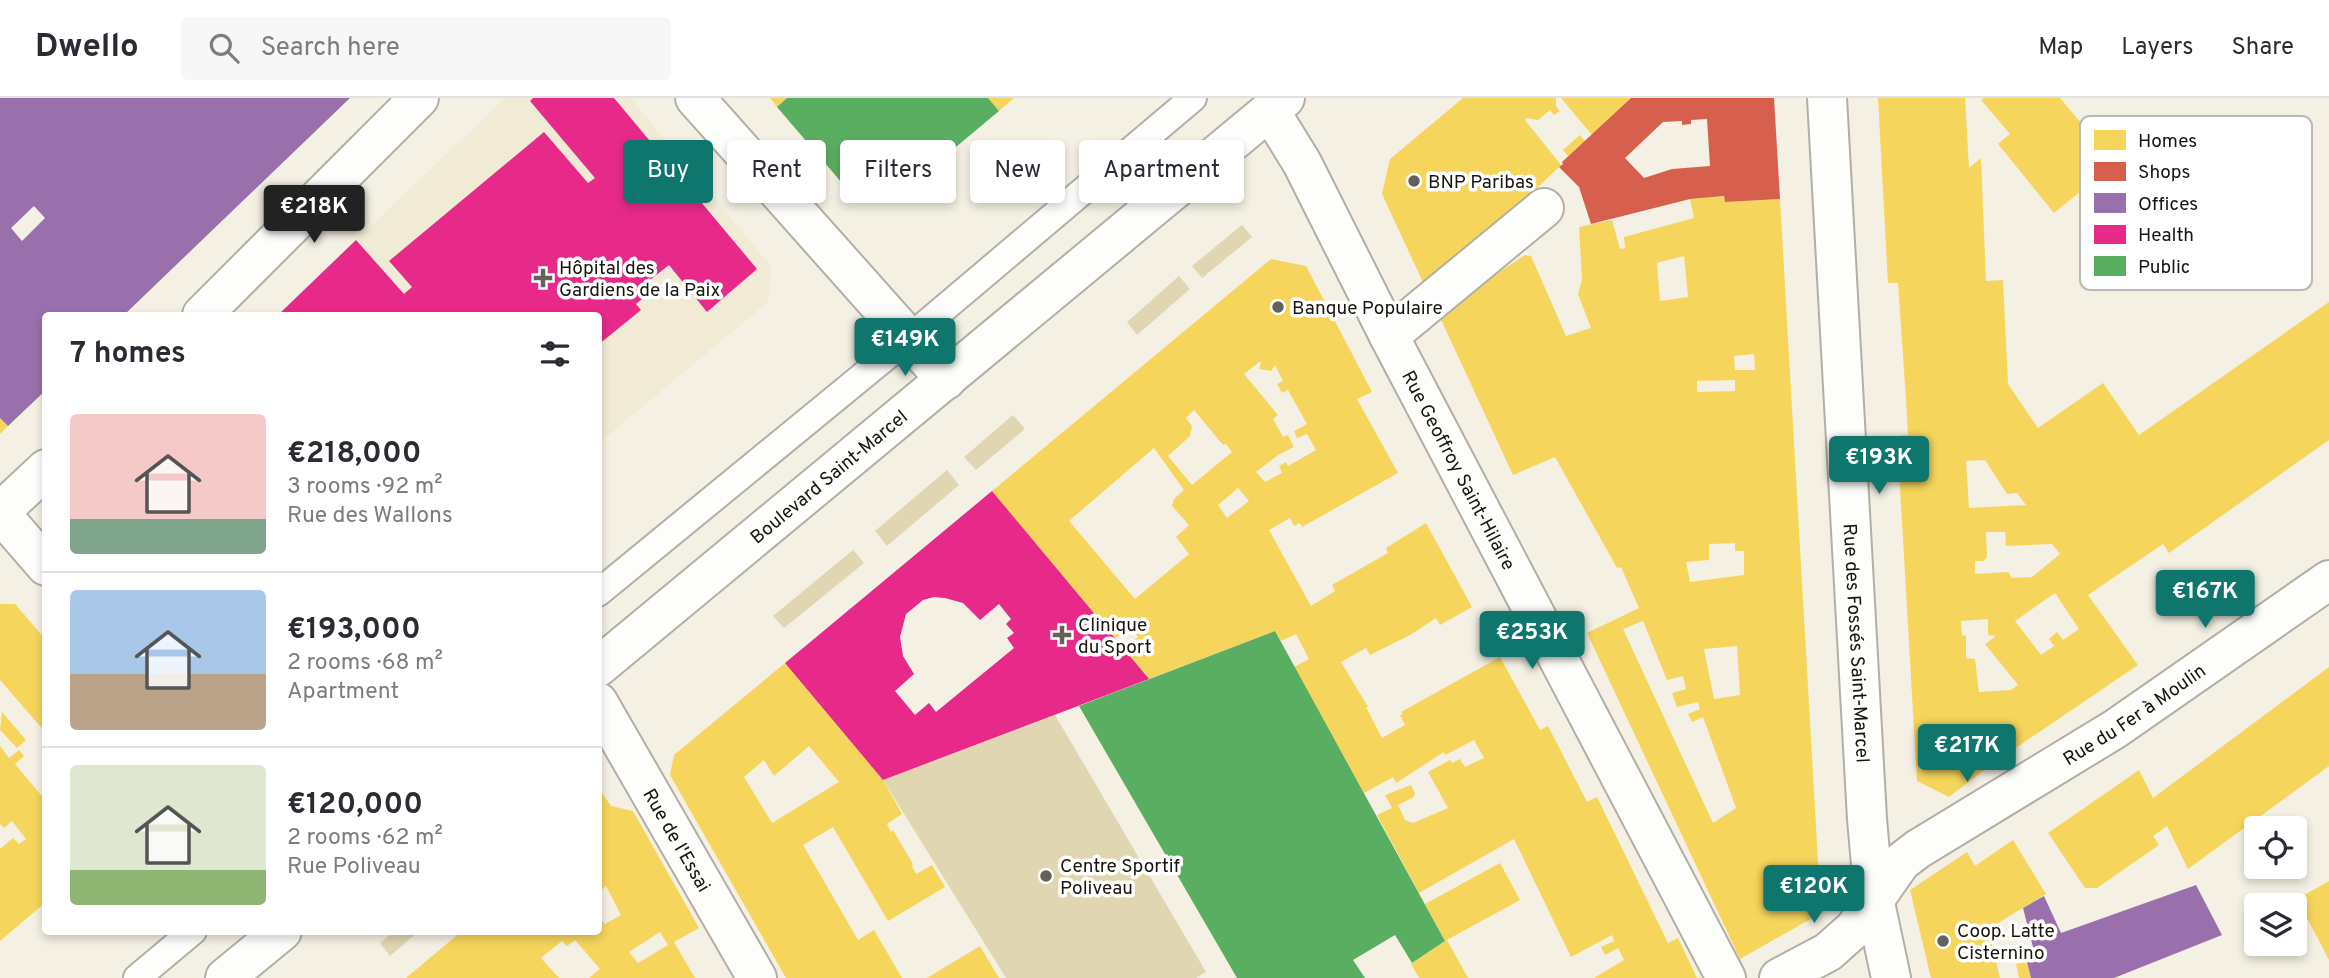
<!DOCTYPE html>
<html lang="en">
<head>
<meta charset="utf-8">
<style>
  :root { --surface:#fff; --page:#f7f7f7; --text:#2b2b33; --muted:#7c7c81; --line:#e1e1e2; --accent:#0f766e }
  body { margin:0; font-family:Overpass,sans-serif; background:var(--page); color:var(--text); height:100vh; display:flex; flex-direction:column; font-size:26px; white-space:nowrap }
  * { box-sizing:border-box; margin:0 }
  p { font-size:23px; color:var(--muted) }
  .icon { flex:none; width:38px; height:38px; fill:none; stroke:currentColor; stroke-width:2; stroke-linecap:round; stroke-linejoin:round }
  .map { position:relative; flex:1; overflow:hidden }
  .drawer { position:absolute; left:42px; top:214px; width:560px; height:623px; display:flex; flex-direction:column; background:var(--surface); border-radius:7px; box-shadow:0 4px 10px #0003 }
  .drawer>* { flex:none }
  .hud { position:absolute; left:623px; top:42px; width:665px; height:63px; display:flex; gap:14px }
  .tools { position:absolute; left:2244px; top:718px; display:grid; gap:14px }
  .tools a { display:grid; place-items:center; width:63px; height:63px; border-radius:7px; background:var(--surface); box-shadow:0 4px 10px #0003; font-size:35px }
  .price { position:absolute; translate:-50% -60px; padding:0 16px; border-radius:7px; background:var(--accent); color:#fff; font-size:23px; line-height:46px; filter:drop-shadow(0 2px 4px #0008) }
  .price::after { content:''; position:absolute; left:50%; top:42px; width:21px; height:16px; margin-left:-10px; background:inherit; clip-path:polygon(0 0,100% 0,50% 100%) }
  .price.current { background:#222; color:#fff }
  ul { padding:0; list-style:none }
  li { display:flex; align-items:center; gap:21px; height:175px; padding:0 28px }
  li+li { border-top:2px solid var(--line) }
  li span { display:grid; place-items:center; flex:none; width:196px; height:140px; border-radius:7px; color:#555 }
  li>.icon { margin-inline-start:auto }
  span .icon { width:84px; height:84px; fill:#fffc; stroke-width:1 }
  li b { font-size:30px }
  h2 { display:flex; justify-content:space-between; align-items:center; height:84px; padding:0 28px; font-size:30px }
  .pill { padding:0 24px; border-radius:7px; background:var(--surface); box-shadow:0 4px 10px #0003; font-size:24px; line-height:63px }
  .pill.current { background:var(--accent); color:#fff }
  header { display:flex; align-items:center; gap:42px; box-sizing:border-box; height:98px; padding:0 35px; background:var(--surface); border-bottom:2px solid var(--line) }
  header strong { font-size:33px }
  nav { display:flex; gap:38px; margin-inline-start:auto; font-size:24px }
  .search { width:490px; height:63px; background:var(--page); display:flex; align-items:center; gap:18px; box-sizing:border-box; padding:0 24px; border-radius:7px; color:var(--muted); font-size:26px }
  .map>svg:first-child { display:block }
  .built { fill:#f1ebd5 }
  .green { fill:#e0d6b1 }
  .homes { fill:#f6d55c; fill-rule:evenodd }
  .shops { fill:#d6604d; fill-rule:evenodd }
  .offices { fill:#9970ab; fill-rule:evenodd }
  .health { fill:#e7298a; fill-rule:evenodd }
  .public { fill:#5aae61 }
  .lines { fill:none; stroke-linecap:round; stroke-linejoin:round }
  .service-casing { stroke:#b2afa5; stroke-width:30 }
  .minor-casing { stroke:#b2afa5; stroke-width:42 }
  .tertiary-casing { stroke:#b2afa5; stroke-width:42 }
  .secondary-casing { stroke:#b2afa5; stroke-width:42 }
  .service { stroke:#fdfdfb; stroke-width:26 }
  .minor { stroke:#fdfdfb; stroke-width:38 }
  .tertiary { stroke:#fdfdfb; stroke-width:38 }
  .secondary { stroke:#fdfdfb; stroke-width:38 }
  .poi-dot { fill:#646258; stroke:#fff; stroke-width:2.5 }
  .labels { text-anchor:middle; stroke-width:7; stroke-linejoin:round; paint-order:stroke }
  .poi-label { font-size:19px; fill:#17150d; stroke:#fff; text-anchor:start }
  .street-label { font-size:19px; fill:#17150d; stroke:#fff }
  .key { fill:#fff; stroke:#b9b9b6; stroke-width:2 }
  .key-label { font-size:19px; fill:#17150d }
</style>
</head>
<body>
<header>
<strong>Dwello</strong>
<div class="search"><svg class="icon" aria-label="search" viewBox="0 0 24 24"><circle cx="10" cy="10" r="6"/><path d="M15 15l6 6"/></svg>Search here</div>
<nav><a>Map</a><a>Layers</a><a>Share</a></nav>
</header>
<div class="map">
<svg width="2329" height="880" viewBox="0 0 2329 880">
  <rect width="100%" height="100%" fill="#f4f0e3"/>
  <path class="built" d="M505 0H630L771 168 768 204 599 345 598 217H278Z"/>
  <g class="green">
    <path d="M1242 127 1252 139 1202 180 1192 168Z"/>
    <path d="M1179 178 1190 191 1137 237 1127 224Z"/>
    <path d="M1013 317 1025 331 976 372 964 359Z"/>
    <path d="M947 372 959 387 887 448 875 433Z"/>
    <path d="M853 452 864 465 784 530 773 518Z"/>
    <path d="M1055 617 1206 874 1196 880H1006L883 682Z"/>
    <path d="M395 833H419L390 858 380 845Z"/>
  </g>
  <g class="homes">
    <path d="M770 0H787L777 9Z"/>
    <path d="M988 0H1014L999 13Z"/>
    <path d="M1463 0H1556V8L1560 13 1554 17 1550 12 1538 22 1527 20 1525 22 1561 67 1428 195 1382 96 1390 61Z"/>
    <path d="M1561 0H1631L1592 37Z"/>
    <path d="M1878 0H1965L1969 70 1981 60 1986 183 2003 182 2008 286 2038 330 2103 285 2139 337 2329 204V342L2169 455 2163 446 2088 497 2138 567 1992 666 1949 699 1917 683 1897 338 1908 337 1906 302 1898 185H1888ZM1985 362 2007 396 2017 395 2026 407 1969 410 1966 363ZM1986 434H2005L2006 448 2052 446 2060 456 2032 479 2012 480 2008 474 1975 476V463H1983L1987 459ZM2055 495 2079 531 2063 542 2057 534 2049 541 2054 548 2041 557 2015 523ZM1988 521V537L1996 538 1985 546 2018 587 2011 592 1979 594 1975 561 1966 560V538L1962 537 1961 523Z"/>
    <path d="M1984 0H2060L2103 51 2138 22 2150 37 2054 115 1998 46 2010 36 1981 2Z"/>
    <path d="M1580 37 1585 43 1568 58 1563 52Z"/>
    <path d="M1724 98 1725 104 1780 101 1821 815 1740 861 1587 535 1639 510 1621 469 1617 470 1555 359 1513 377 1438 215 1525 157 1531 158 1566 238 1591 230 1578 196 1582 181 1579 129 1612 122 1620 151 1625 150 1624 139 1694 120 1690 101ZM1684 158 1688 199 1660 203 1657 165ZM1754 256 1755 272H1735L1734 258ZM1735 282V293L1697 294V283ZM1735 445V453H1744V477L1690 484 1686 464 1709 462V446ZM1643 523 1667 582 1683 578 1686 591 1672 595 1677 609 1698 604 1700 611 1688 616 1692 624 1703 619 1736 710 1713 725 1623 531ZM1737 548 1740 597 1714 601 1704 551Z"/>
    <path d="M1271 161 1306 168 1372 294 1357 301 1398 375 1302 429 1300 425 1294 428 1290 420 1269 432 1311 508 1335 493 1332 487 1388 455 1386 450 1426 425 1472 509 1440 527 1436 520 1410 537 1370 557 1366 550 1341 564 1368 609H1366L1382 640 1405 627 1400 617 1403 616 1401 614 1500 559 1540 632 1548 628 1587 704 1597 699 1668 845 1678 840 1697 880H1594L1624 862 1618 850 1605 857 1601 849 1614 843 1612 837 1571 859 1514 741 1419 795 1377 717 1392 710 1385 697 1411 687 1415 695 1414 699 1398 707 1405 722 1413 725 1448 710 1428 674 1450 662 1452 665 1460 661 1465 669 1484 660 1474 642 1445 657 1444 654 1396 685 1393 679 1364 695 1294 569 1309 561 1296 536 1281 543 1275 533 1149 581 1124 551 1138 539 1129 529 1115 540 992 393ZM1259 264H1261L1259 271 1271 273 1275 267 1283 283 1277 286 1282 295 1288 292 1307 326 1294 333 1297 340 1307 336 1316 352 1288 368 1286 364 1279 368 1282 375 1265 384 1256 374 1278 357 1294 349 1288 337 1283 339 1273 321 1278 317 1244 276ZM1194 312 1223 347 1226 346 1232 354 1192 387 1168 358 1190 338 1192 328 1186 320ZM1154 350 1184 392 1174 401 1172 408 1189 427 1176 439 1189 456 1135 501 1069 423ZM1238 390 1249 403 1227 420 1218 407Z"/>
    <path d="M0 320 8 328 0 336Z"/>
    <path d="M0 506H15L46 542V635L0 582Z"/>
    <path d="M785 565 883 682 902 716 887 726 891 734 893 732 913 766 912 768 916 776 932 767 945 789 888 823 833 729 803 747 858 842 874 832 902 880H786L670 677 674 657ZM809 648 839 684 772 725 744 679 764 662 774 678Z"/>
    <path d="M2329 569V668L2188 771 2167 728 2153 738 2159 747 2097 790H2085L2048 735 2139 672 2153 700Z"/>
    <path d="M2 614 26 642 17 650 0 632Z"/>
    <path d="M0 648 9 660 19 652 24 658 15 666 46 703V804L0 843V751L13 740 19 746 26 741 12 723 4 730 0 726Z"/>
    <path d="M598 689 611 708 633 713 699 830 674 844 695 880H589L600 871 575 842 567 848 562 843 541 860 559 880H406L462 833H598V818L605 826 621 817 606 788 598 794ZM660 834 668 847 638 865 629 854Z"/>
    <path d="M2013 742 2046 796 1988 831 2000 880H1931L1910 792 1967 754 1975 768Z"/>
    <path d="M1500 765 1520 802 1445 843 1425 806Z"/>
    <path d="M2329 783V862L2297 801Z"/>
    <path d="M1447 842 1468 880H1419L1411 866Z"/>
    <path d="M980 848 999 880H927Z"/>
    <path d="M2027 864 2031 880H2019L2016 866Z"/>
  </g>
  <path class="shops" d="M1631 0H1774L1780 101 1725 104 1724 98 1690 101 1591 126 1579 89 1559 69 1563 66 1562 64ZM1707 21 1710 68 1672 71 1644 80 1625 60 1663 24 1682 23V27L1691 26V22Z"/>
  <g class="offices">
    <path d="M0 0H350L124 217H46V292L8 328 0 320ZM34 108 45 120 22 143 11 130Z"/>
    <path d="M2196 787 2222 837 2114 880H2031L2027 864 2034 853 2023 810 2044 798 2061 835Z"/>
  </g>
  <g class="health">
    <path d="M533 0H614L757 171 707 214 669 167 646 185 652 193 636 206 641 212 598 247V217H278L356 142 404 196 412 189 389 163 544 34 588 85 595 80 530 3Z"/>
    <path d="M992 393 1149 581 883 682 785 565ZM934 499 945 500 963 505 980 522 999 506 1011 521 1006 526 1014 535 1007 540 1014 550 936 614 929 605 915 617 895 593 914 576 903 558 900 539 906 516 923 502Z"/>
  </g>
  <g class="public">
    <path d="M787 0H988L999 13 890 104 854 99 777 9Z"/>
    <path d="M1275 533 1445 843 1412 865 1395 837 1353 862 1365 880H1237L1079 608Z"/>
  </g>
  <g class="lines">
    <g class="service-casing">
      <g id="service">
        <path d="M598 495 909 240 1193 0"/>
        <path d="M137 880 193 833"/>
      </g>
    </g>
    <g class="minor-casing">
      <g id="minor">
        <path d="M695 0 946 282"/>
        <path d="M202 217 419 0"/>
        <path d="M1389 238 1544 110"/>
        <path d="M0 414 46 371"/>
        <path d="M0 415 46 468"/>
        <path id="s1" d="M598 604 757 880"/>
        <path id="s2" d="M1779 880 1828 854 1854 831 1901 764 1918 751 2115 631 2329 482"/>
      </g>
    </g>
    <g class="tertiary-casing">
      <g id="tertiary">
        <path id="s3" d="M1827 0 1867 721 1874 800 1891 880"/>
        <path id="s4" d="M1270 13 1302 65 1389 238 1726 880"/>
      </g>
    </g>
    <g class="secondary-casing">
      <g id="secondary">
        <path id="s5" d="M598 569 1285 0"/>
        <path d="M225 880 282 833"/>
      </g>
    </g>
    <use href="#service" class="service"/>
    <use href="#minor" class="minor"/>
    <use href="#tertiary" class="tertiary"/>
    <use href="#secondary" class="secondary"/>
  </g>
  <g class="poi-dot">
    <circle cx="1414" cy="83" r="7"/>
    <path d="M539.5 169.5h7v7h7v7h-7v7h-7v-7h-7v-7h7z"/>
    <circle cx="1278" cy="209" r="7"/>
    <path d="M1058.5 526.5h7v7h7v7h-7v7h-7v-7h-7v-7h7z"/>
    <circle cx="1046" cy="778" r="7"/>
    <circle cx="1943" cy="843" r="7"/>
  </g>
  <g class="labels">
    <g class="poi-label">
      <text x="1428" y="90">BNP Paribas</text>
      <text x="559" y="176">Hôpital des<tspan x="559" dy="22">Gardiens de la Paix</tspan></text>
      <text x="1292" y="216">Banque Populaire</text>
      <text x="1078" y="533">Clinique<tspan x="1078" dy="22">du Sport</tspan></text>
      <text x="1060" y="774">Centre Sportif<tspan x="1060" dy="22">Poliveau</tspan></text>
      <text x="1957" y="839">Coop. Latte<tspan x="1957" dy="22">Cisternino</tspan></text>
    </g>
    <g class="street-label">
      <text dy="7" stroke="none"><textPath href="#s4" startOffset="406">Rue Geoffroy Saint-Hilaire</textPath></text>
      <text dy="7" stroke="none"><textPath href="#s5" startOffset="299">Boulevard Saint-Marcel</textPath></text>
      <text dy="7" stroke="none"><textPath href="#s3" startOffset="546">Rue des Fossés Saint-Marcel</textPath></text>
      <text dy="7" stroke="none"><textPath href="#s2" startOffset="448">Rue du Fer à Moulin</textPath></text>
      <text dy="7" stroke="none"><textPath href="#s1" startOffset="159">Rue de l'Essai</textPath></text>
    </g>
  </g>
  <rect x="2080" y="18" width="232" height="174" rx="10" class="key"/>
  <rect x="2094" y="32" width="32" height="20" fill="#f6d55c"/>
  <rect x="2094" y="64" width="32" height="19" fill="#d6604d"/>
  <rect x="2094" y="95" width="32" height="20" fill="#9970ab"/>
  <rect x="2094" y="127" width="32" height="19" fill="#e7298a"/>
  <rect x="2094" y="158" width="32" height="20" fill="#5aae61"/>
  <g class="key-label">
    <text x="2138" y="49">Homes</text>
    <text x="2138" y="80">Shops</text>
    <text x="2138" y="112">Offices</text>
    <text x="2138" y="143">Health</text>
    <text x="2138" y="175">Public</text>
  </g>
</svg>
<div class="tools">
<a><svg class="icon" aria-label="locate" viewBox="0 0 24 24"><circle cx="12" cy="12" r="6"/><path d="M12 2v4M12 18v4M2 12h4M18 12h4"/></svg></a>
<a><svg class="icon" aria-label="layers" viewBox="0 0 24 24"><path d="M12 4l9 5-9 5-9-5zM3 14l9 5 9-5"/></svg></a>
</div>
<b class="price current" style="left:314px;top:147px">€218K</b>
<b class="price" style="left:905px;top:280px">€149K</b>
<b class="price" style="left:1879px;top:398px">€193K</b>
<b class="price" style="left:2205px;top:532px">€167K</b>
<b class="price" style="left:1532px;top:573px">€253K</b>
<b class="price" style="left:1967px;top:686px">€217K</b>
<b class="price" style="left:1814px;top:827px">€120K</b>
<div class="hud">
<a class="pill current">Buy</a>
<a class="pill">Rent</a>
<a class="pill">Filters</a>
<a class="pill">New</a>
<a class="pill">Apartment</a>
</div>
<section class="drawer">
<h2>7 homes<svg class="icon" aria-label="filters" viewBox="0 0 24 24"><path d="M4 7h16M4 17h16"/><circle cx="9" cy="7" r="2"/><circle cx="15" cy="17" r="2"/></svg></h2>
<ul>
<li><span style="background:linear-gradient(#f6c9c9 75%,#7fa58c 0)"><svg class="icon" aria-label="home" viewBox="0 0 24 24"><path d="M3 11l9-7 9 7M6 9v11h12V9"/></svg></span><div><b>€218,000</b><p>3 rooms · 92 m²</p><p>Rue des Wallons</p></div></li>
<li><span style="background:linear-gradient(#a9c7e8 60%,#b9a48a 0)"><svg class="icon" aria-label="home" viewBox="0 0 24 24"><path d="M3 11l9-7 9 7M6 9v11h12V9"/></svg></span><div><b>€193,000</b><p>2 rooms · 68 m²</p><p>Apartment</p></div></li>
<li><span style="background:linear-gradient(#dfe7d0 75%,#8fb573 0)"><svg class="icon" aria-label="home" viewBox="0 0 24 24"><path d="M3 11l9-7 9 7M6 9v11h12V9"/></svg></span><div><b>€120,000</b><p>2 rooms · 62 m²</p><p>Rue Poliveau</p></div></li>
</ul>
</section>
</div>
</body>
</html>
